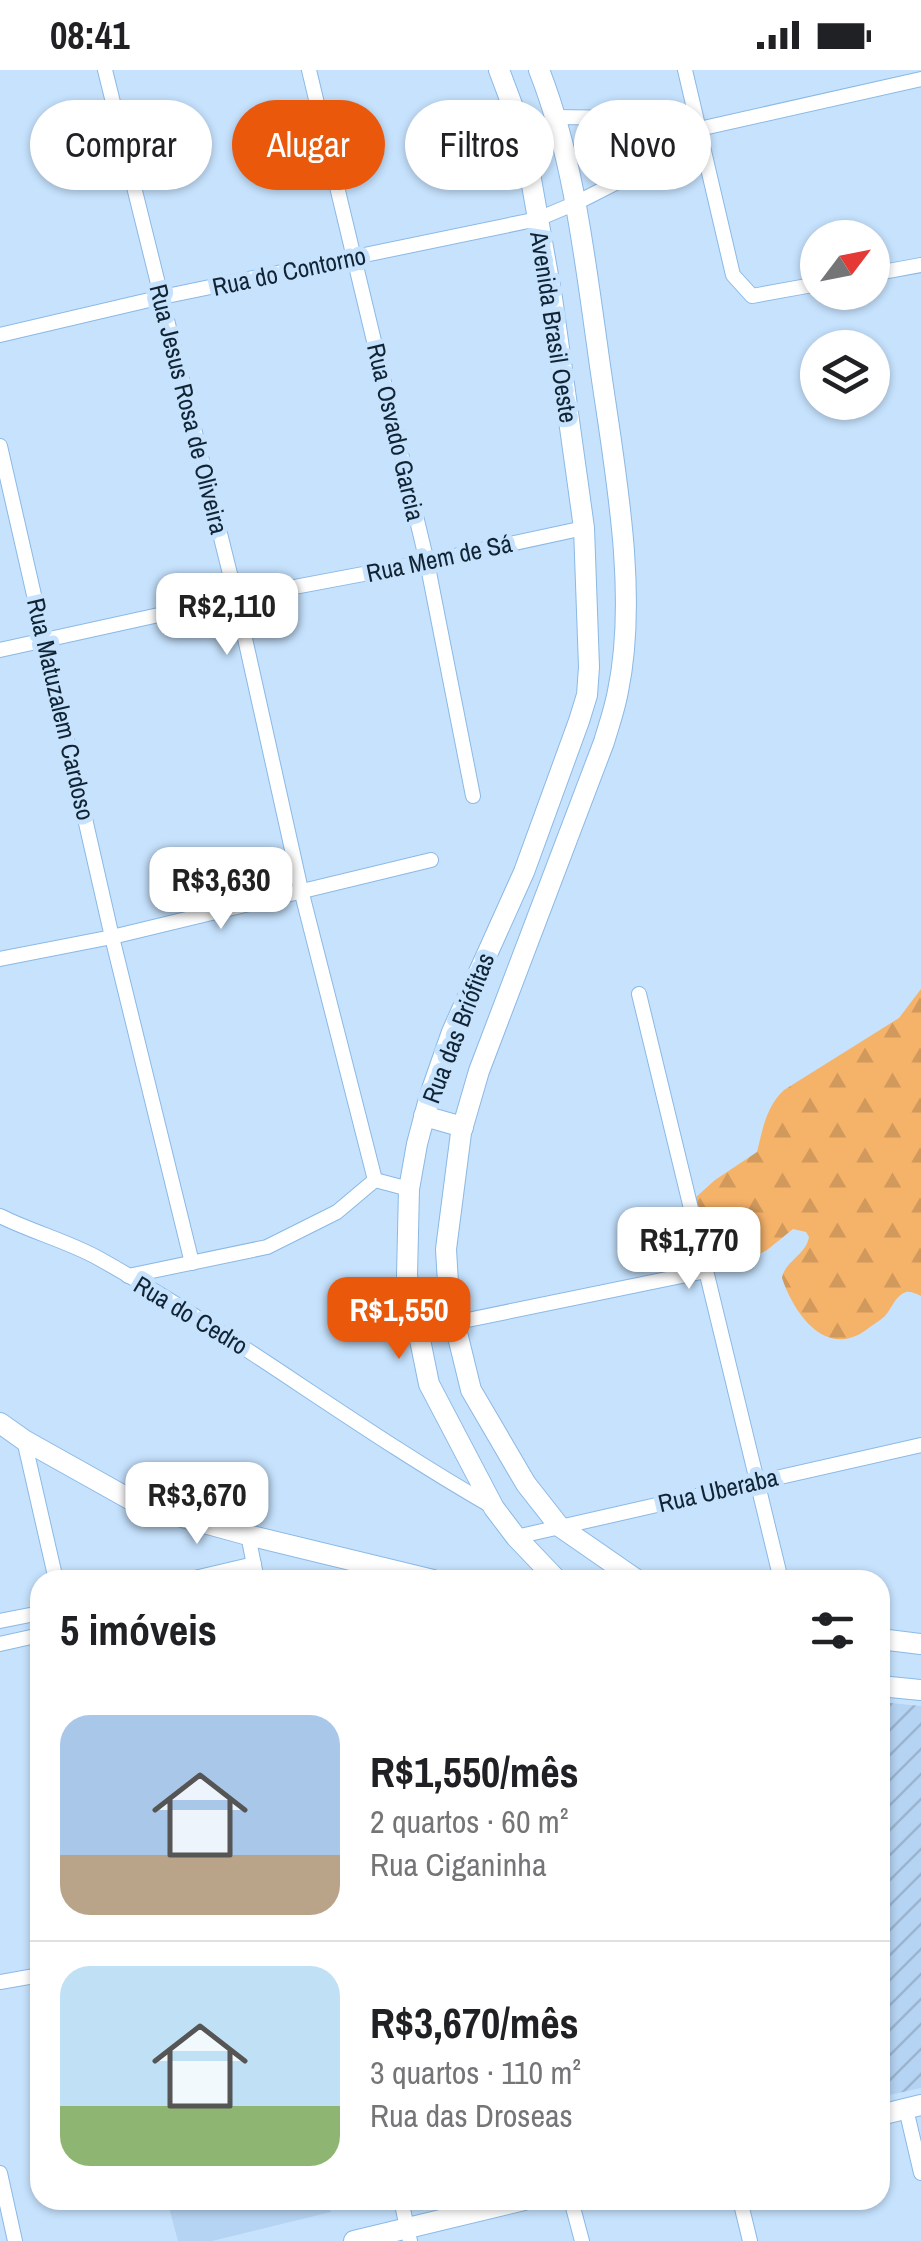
<!DOCTYPE html>
<html lang="pt">
<head>
<meta charset="utf-8">
<style>
  :root { --surface:#fff; --page:#f2f2f2; --text:#202124; --muted:#757577; --line:#e0e0e0; --accent:#ea580c }
  body { margin:0; font-family:"Archivo Narrow",sans-serif; background:var(--page); color:var(--text); height:100vh; display:flex; flex-direction:column; font-size:38px; white-space:nowrap }
  * { box-sizing:border-box; margin:0 }
  p { font-size:32px; color:var(--muted) }
  .icon { flex:none; width:55px; height:55px; fill:none; stroke:currentColor; stroke-width:2; stroke-linecap:round; stroke-linejoin:round }
  .map { position:relative; flex:1; overflow:hidden }
  .side { position:absolute; left:30px; top:1500px; width:860px; height:640px; display:flex; flex-direction:column; background:var(--surface); border-radius:30px; box-shadow:0 2px 8px #0004 }
  .side>* { flex:none }
  .top-card { position:absolute; left:30px; top:30px; width:862px; height:90px; display:flex; gap:20px }
  .needle { width:65px; rotate:58deg }
  .fabs { position:absolute; left:800px; top:150px; display:grid; gap:20px }
  .fabs a { display:grid; place-items:center; width:90px; height:90px; border-radius:50%; background:var(--surface); box-shadow:0 2px 8px #0004; font-size:50px }
  .price { position:absolute; translate:-50% -85px; padding:0 22px; border-radius:20px; background:#fff; color:#222; font-size:32px; line-height:65px; filter:drop-shadow(0 2px 5px #0008) }
  .price::after { content:''; position:absolute; left:50%; top:60px; width:30px; height:22px; margin-left:-15px; background:inherit; clip-path:polygon(0 0,100% 0,50% 100%) }
  .price.current { background:var(--accent); color:#fff }
  ul { padding:0; list-style:none }
  li { display:flex; align-items:center; gap:30px; height:250px; padding:0 30px }
  li+li { border-top:2px solid var(--line) }
  li span { display:grid; place-items:center; flex:none; width:280px; height:200px; border-radius:30px; color:#555 }
  li>.icon { margin-inline-start:auto }
  span .icon { width:120px; height:120px; fill:#fffc; stroke-width:1 }
  li b { font-size:42px }
  h2 { display:flex; justify-content:space-between; align-items:center; height:120px; padding:0 30px; font-size:42px }
  .pill { padding:0 35px; border-radius:45px; background:var(--surface); box-shadow:0 2px 8px #0004; font-size:35px; line-height:90px }
  .pill.current { background:var(--accent); color:#fff }
  .status { display:flex; justify-content:space-between; align-items:center; height:70px; padding:0 50px; background:var(--surface); direction:ltr }
  .status svg { height:28px; fill:currentColor }
  .map>svg:first-child { display:block }
  .built { fill:#b5d3f2 }
  .industrial { fill:url(#industrial-furrows) }
  .forest { fill:url(#forest-firs) }
  .lines { fill:none; stroke-linecap:round; stroke-linejoin:round }
  .street-casing { stroke:#8bb9e5; stroke-width:16 }
  .secondary-casing { stroke:#8bb9e5; stroke-width:22 }
  .street { stroke:#fff; stroke-width:14 }
  .secondary { stroke:#fff; stroke-width:20 }
  .labels { text-anchor:middle; stroke-width:10; stroke-linejoin:round; paint-order:stroke }
  .street-label { font-size:25px; fill:#112434; stroke:#c6e2fd }
</style>
</head>
<body>
<div class="status"><b>08:41</b><svg viewBox="0 0 49 12"><path d="M0 12V9h3v3zM5 12V6h3v6zM10 12V3h3v9zM15 12V0h3v12zM26 1h20v11H26zM47 4h2v5h-2z"/></svg></div>
<div class="map">
<svg width="921" height="2171" viewBox="0 0 921 2171">
  <defs>
    <pattern id="industrial-furrows" width="10" height="10" patternUnits="userSpaceOnUse" patternTransform="scale(2.5)"><rect width="10" height="10" fill="#b5d3f2"/><path d="M-1 1l2-2M0 10L10 0M9 11l2-2" fill="none" stroke="#9bb5d0"/></pattern>
    <pattern id="forest-firs" width="22" height="20" patternUnits="userSpaceOnUse" patternTransform="scale(2.5)"><rect width="22" height="20" fill="#f5b269"/><path d="M5 1l3.5 6h-7zM16 11l3.5 6h-7z" fill="#d1995c"/></pattern>
  </defs>
  <rect width="100%" height="100%" fill="#c6e2fd"/>
  <path class="built" d="M167 2130H328L331 2142 212 2171H178Z"/>
  <path class="industrial" d="M880 1632 921 1636V2018L880 2027Z"/>
  <path class="forest" d="M921 919V1226C916 1224 912 1221 906 1222 895 1226 892 1238 885 1246 880 1251 872 1255 866 1260 826 1289 794 1244 782 1208 785 1191 806 1185 809 1167L806 1162 793 1159 767 1180 732 1198C717 1194 708 1191 701 1177L715 1156 717 1145 693 1149 695 1128 715 1110 757 1082C763 1058 766 1037 784 1020L899 948Z"/>
  <g class="lines">
    <g class="street-casing">
      <g id="street">
        <path d="M105 0 236 528 301 820 375 1110 409 1119"/>
        <path d="M309 0 427 492 473 726"/>
        <path d="M685 0 733 205 752 226 818 214"/>
        <path d="M556 47 695 49"/>
        <path d="M699 59 921 9"/>
        <path d="M872 204 921 195"/>
        <path d="M0 265 162 227 538 149 576 133 702 69"/>
        <path d="M0 376 112 867 192 1193"/>
        <path d="M0 580 236 528 427 492 584 458"/>
        <path d="M0 889 112 867 431 790"/>
        <path d="M639 924 781 1510"/>
        <path d="M0 1146C32 1162 67 1171 98 1188 234 1264 358 1360 493 1437"/>
        <path d="M128 1206 267 1177 337 1142 375 1110"/>
        <path d="M453 1253 706 1201"/>
        <path d="M24 1370 56 1510"/>
        <path d="M248 1465 257 1510"/>
        <path d="M516 1467 921 1375"/>
        <path d="M186 1510 254 1494"/>
        <path d="M0 1551 40 1543"/>
        <path d="M0 1574 40 1565"/>
        <path d="M0 1912 40 1905"/>
        <path d="M906 2039 921 2103"/>
        <path d="M0 2103 15 2171"/>
        <path d="M401 2130 410 2171"/>
        <path d="M571 2130 582 2171"/>
        <path d="M740 2130 750 2171"/>
      </g>
    </g>
    <g class="secondary-casing">
      <g id="secondary">
        <path d="M499 0 523 64 552 228 584 458 589 597 587 625 579 651 524 802 452 962 430 1025 417 1074 409 1119 407 1206 429 1314 494 1438 516 1467 557 1510"/>
        <path d="M539 0C573 86 584 183 597 274 611 381 640 515 618 621 615 638 609 655 604 672L479 1001 461 1063 446 1179 449 1230 471 1320 526 1414 559 1456 637 1510"/>
        <path d="M424 1046 463 1057"/>
        <path d="M0 1353 24 1370 142 1436 248 1465 433 1510"/>
        <path d="M880 1569 921 1574"/>
        <path d="M880 1616 921 1620"/>
        <path d="M880 2045 921 2035"/>
        <path d="M354 2171 524 2130"/>
      </g>
    </g>
    <use href="#street" class="street"/>
    <use href="#secondary" class="secondary"/>
  </g>
  <g class="labels">
    <g class="street-label">
      <text transform="translate(289 201) rotate(-12)" y="9">Rua do Contorno</text>
      <text transform="translate(554 257) rotate(81)" y="9">Avenida Brasil Oeste</text>
      <text transform="translate(189 339) rotate(76)" y="9">Rua Jesus Rosa de Oliveira</text>
      <text transform="translate(396 362) rotate(77)" y="9">Rua Osvado Garcia</text>
      <text transform="translate(439 488) rotate(-12)" y="9">Rua Mem de Sá</text>
      <text transform="translate(61 639) rotate(77)" y="9">Rua Matuzalem Cardoso</text>
      <text transform="translate(458 958) rotate(-69)" y="9">Rua das Briófitas</text>
      <text transform="translate(191 1245) rotate(31)" y="9">Rua do Cedro</text>
      <text transform="translate(718 1420) rotate(-13)" y="9">Rua Uberaba</text>
    </g>
  </g>
</svg>
<div class="fabs">
<a><svg class="needle" viewBox="-14 -14 28 28"><path d="M0-13l5 13h-10z" fill="#e53935"/><path d="M0 13l5-13h-10z" fill="#757577"/></svg></a>
<a><svg class="icon" aria-label="layers" viewBox="0 0 24 24"><path d="M12 4l9 5-9 5-9-5zM3 14l9 5 9-5"/></svg></a>
</div>
<b class="price" style="left:227px;top:588px">R$2,110</b>
<b class="price" style="left:221px;top:862px">R$3,630</b>
<b class="price" style="left:689px;top:1222px">R$1,770</b>
<b class="price current" style="left:399px;top:1292px">R$1,550</b>
<b class="price" style="left:197px;top:1477px">R$3,670</b>
<div class="top-card">
<a class="pill">Comprar</a>
<a class="pill current">Alugar</a>
<a class="pill">Filtros</a>
<a class="pill">Novo</a>
</div>
<section class="side">
<h2>5 imóveis<svg class="icon" aria-label="filters" viewBox="0 0 24 24"><path d="M4 7h16M4 17h16"/><circle cx="9" cy="7" r="2"/><circle cx="15" cy="17" r="2"/></svg></h2>
<ul>
<li><span style="background:linear-gradient(#a9c7e8 70%,#b9a48a 0)"><svg class="icon" aria-label="home" viewBox="0 0 24 24"><path d="M3 11l9-7 9 7M6 9v11h12V9"/></svg></span><div><b>R$1,550/mês</b><p>2 quartos · 60 m²</p><p>Rua Ciganinha</p></div></li>
<li><span style="background:linear-gradient(#bfe0f5 70%,#8fb573 0)"><svg class="icon" aria-label="home" viewBox="0 0 24 24"><path d="M3 11l9-7 9 7M6 9v11h12V9"/></svg></span><div><b>R$3,670/mês</b><p>3 quartos · 110 m²</p><p>Rua das Droseas</p></div></li>
</ul>
</section>
</div>
</body>
</html>
